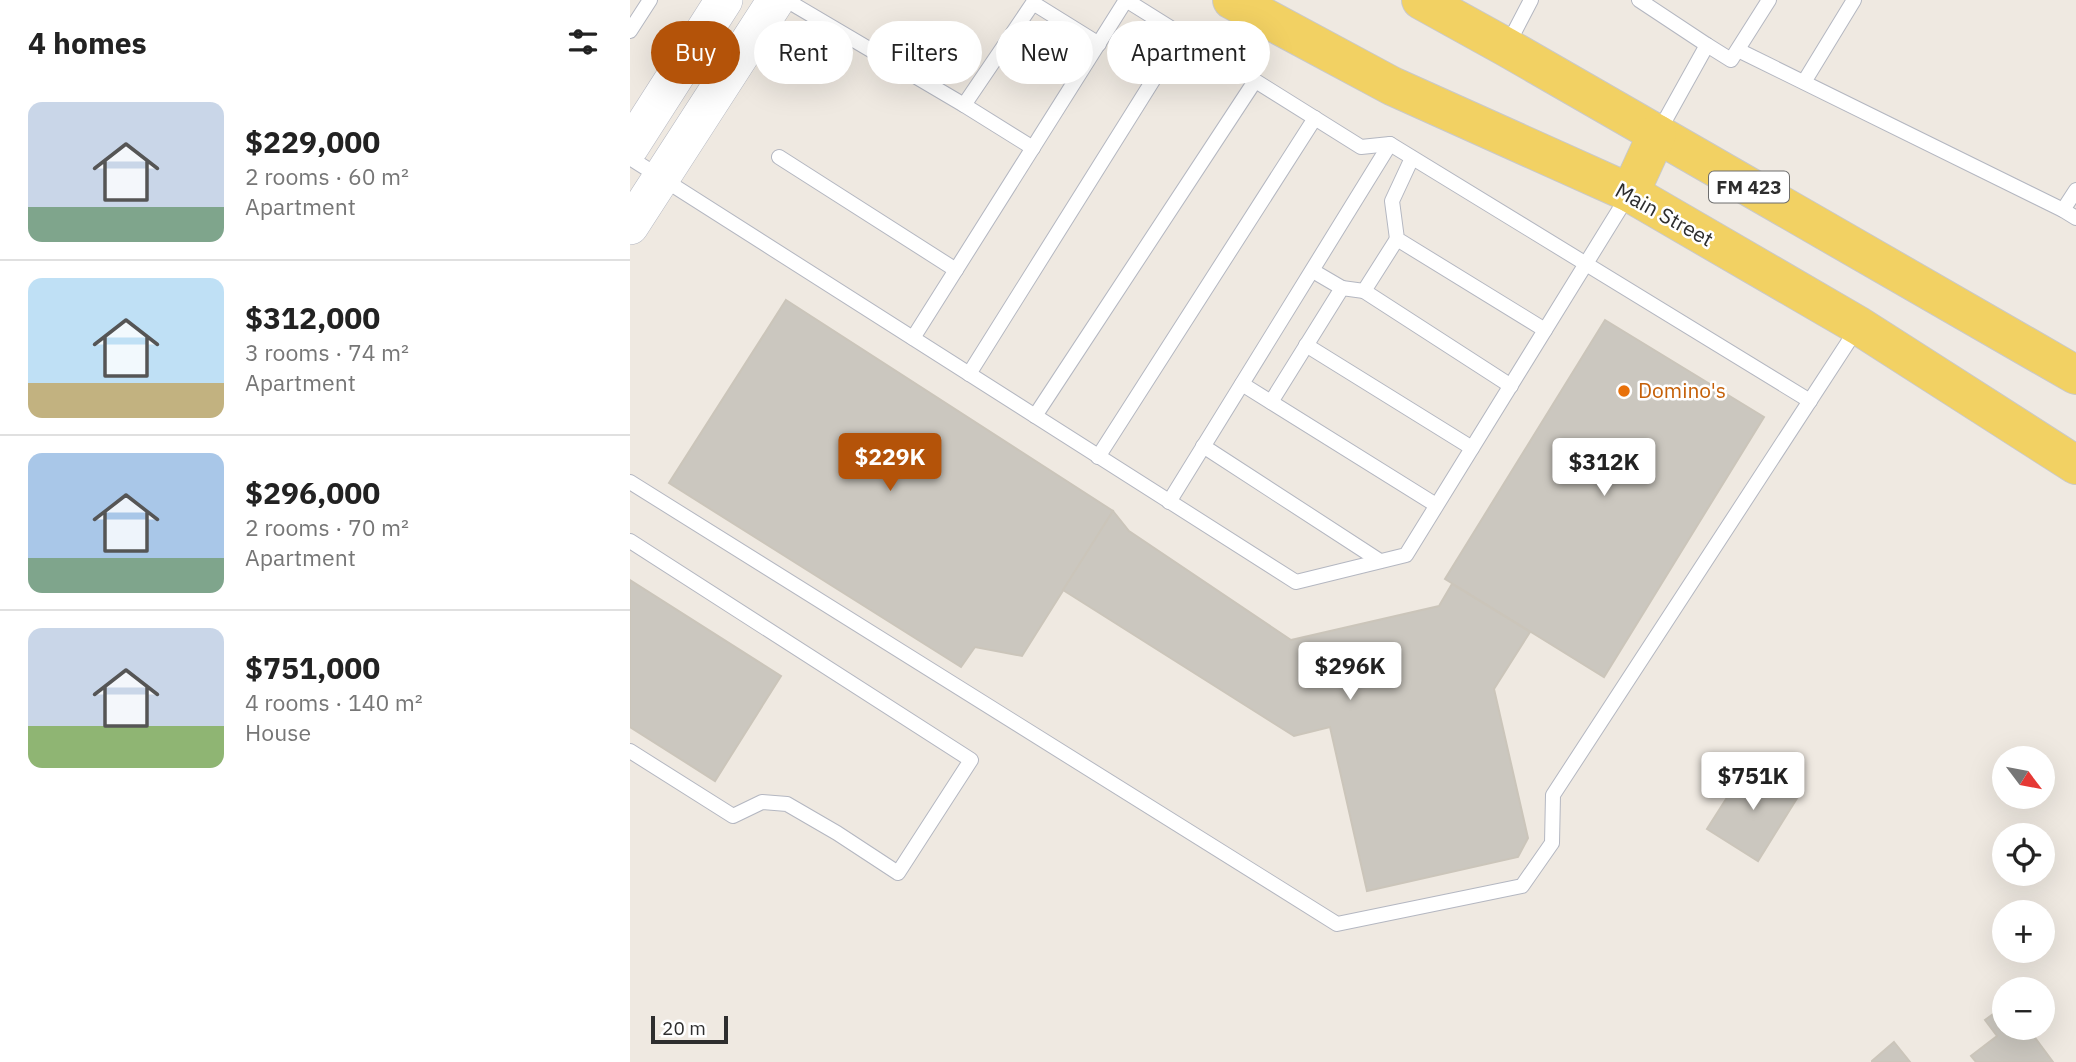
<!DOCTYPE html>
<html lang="en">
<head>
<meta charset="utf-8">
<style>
  :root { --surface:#fff; --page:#f2f2f2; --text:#222; --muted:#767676; --line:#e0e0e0; --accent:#b45309 }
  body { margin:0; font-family:"IBM Plex Sans",sans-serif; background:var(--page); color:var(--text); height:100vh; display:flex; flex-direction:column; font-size:26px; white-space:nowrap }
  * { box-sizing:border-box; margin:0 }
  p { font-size:23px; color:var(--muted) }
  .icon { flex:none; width:38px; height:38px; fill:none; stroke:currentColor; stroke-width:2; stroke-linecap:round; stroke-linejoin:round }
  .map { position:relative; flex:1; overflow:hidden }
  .drawer { display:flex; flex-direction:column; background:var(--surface); width:630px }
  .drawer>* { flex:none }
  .guide { position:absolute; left:21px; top:21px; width:665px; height:63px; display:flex; gap:14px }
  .needle { width:46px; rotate:122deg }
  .fabs { position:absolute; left:1362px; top:746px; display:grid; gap:14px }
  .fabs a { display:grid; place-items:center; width:63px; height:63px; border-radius:50%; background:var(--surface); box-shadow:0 7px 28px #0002; font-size:35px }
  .scale { position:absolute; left:21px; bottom:18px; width:77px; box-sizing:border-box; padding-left:7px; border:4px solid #2e2e2e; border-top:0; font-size:19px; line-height:24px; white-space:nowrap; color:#2e2e2e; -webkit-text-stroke:5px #fff; paint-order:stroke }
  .price { position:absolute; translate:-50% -60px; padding:0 16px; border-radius:7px; background:#fff; color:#222; font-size:23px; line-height:46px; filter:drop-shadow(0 2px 4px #0008) }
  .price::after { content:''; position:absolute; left:50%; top:42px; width:21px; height:16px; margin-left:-10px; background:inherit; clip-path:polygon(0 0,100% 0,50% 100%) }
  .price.on { background:var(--accent); color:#fff }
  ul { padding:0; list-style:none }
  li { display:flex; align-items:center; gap:21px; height:175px; padding:0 28px }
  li+li { border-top:2px solid var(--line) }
  li span { display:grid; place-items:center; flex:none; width:196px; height:140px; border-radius:14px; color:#555 }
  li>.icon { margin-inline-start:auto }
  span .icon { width:84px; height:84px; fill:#fffc; stroke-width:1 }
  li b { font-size:30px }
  h2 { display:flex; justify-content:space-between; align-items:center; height:84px; padding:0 28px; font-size:30px }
  .tag { padding:0 24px; border-radius:32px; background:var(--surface); box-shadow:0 7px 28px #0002; font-size:24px; line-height:63px }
  .tag.on { background:var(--accent); color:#fff }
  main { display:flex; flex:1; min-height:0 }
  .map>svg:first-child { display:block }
  .building { fill:#cbc7bf; stroke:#cbc5ba; stroke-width:2 }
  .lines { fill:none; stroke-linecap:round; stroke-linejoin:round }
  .service-casing { stroke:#b4b7c1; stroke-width:16 }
  .secondary-casing { stroke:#b4b7c1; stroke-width:38 }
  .primary-casing { stroke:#c9c9c9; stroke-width:40 }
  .service { stroke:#fff; stroke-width:14 }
  .secondary { stroke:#fff; stroke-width:37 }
  .primary { stroke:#f2d163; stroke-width:38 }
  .food-dot { fill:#e8710a; stroke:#fff; stroke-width:2.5 }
  .labels { text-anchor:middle; stroke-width:5; stroke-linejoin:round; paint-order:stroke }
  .shield { fill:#fff; stroke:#6d6d6d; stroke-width:2 }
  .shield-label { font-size:19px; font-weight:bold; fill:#2e2e2e }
  .street-label { font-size:21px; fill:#2e2e2e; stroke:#fff }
  .food-label { font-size:21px; fill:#c56008; stroke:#fff; text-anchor:start }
</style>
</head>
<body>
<main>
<section class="drawer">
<h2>4 homes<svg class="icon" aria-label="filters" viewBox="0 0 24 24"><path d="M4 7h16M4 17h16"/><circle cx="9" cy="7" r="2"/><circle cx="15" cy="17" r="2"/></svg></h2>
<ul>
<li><span style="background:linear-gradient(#c9d6e8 75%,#7fa58c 0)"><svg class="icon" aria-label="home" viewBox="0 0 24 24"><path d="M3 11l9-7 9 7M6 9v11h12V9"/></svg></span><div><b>$229,000</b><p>2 rooms · 60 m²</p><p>Apartment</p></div></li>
<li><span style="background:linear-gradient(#bfe0f5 75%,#c2b280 0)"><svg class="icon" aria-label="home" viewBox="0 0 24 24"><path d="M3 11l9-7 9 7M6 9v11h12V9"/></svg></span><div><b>$312,000</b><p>3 rooms · 74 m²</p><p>Apartment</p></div></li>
<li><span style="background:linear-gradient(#a9c7e8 75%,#7fa58c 0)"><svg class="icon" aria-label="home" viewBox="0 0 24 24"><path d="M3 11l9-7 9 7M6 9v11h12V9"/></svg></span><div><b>$296,000</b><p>2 rooms · 70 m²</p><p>Apartment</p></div></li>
<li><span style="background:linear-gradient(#c9d6e8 70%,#8fb573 0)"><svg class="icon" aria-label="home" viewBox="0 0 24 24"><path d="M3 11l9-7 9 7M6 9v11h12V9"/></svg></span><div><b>$751,000</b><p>4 rooms · 140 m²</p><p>House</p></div></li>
</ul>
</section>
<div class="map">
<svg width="1446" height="1062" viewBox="0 0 1446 1062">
  <rect width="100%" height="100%" fill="#efe9e1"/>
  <g class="building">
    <path d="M156 300 483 511 392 656 345 647 331 667 39 483Z"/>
    <path d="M975 320 1134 417 974 677 815 579Z"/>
    <path d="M483 511 499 531 661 640 809 606 822 584 900 632 864 689 898 838 888 857 737 891 700 727 664 736 433 590Z"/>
    <path d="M0 580 151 676 85 781 0 727Z"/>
    <path d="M1119 763 1169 795 1128 861 1077 829Z"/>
    <path d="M1374 1006V1027H1397L1423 1062H1346L1341 1056 1367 1036 1355 1020Z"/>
    <path d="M1264 1042 1280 1062H1242V1061Z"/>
  </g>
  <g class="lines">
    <g class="service-casing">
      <g id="service">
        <path d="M156 0 334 105 403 3 469 44"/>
        <path d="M1009 0 1077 45"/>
        <path d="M0 31 20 0"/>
        <path d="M877 46 901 0"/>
        <path d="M1108 50 1433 210 1446 218"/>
        <path d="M1174 82 1224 0"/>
        <path d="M334 105 403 148"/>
        <path d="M1028 133 1077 45 1101 60 1139 0"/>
        <path d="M149 157 326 270"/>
        <path d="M0 158 666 582 776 555 999 194"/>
        <path d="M782 158 762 201 767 239 915 330"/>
        <path d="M1433 210 1446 190"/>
        <path d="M683 271 712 288"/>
        <path d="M734 291 881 386"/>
        <path d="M283 338 496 0 731 147 760 144 1180 401"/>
        <path d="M676 345 842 448"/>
        <path d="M339 374 552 34"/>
        <path d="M612 384 806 505"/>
        <path d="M641 402 712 288 734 291 767 239"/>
        <path d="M405 416 625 81"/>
        <path d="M573 446 750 561"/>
        <path d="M468 457 685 118"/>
        <path d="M0 482 707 924 892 886 922 843 923 795 1228 327"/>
        <path d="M539 502 760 144"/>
        <path d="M0 541 341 760 268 873 207 833 157 804 132 802 103 816 0 751"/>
      </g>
    </g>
    <g class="secondary-casing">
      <g id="secondary">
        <path d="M0 147 94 0"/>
        <path d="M0 226 146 0"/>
      </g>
    </g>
    <g class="primary-casing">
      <g id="primary">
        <path d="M602 0 762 86 1000 193 1229 326 1446 465"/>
        <path d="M791 0 876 47 1446 375"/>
        <path d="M1000 193 1027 134"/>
      </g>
    </g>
    <use href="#service" class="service"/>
    <use href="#secondary" class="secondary"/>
    <use href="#primary" class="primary"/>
  </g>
  <circle class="food-dot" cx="994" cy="391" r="7"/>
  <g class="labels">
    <rect class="shield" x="1079" y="171.5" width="80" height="31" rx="5"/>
    <g class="shield-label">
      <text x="1119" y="194">FM 423</text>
    </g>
    <g class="street-label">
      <text transform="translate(1034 215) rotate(29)" y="7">Main Street</text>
    </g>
    <g class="food-label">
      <text x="1008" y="398">Domino's</text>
    </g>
  </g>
</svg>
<div class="fabs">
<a><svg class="needle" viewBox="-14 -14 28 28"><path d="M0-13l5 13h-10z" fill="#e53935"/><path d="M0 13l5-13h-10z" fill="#767676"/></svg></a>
<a><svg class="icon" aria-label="locate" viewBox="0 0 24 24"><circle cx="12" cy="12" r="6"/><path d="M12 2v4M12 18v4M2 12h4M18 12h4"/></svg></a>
<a>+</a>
<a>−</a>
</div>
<div class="scale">20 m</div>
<b class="price on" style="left:260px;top:493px">$229K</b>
<b class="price" style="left:974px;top:498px">$312K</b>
<b class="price" style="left:720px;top:702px">$296K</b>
<b class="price" style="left:1123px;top:812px">$751K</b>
<div class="guide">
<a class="tag on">Buy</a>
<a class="tag">Rent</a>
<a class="tag">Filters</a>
<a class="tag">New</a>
<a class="tag">Apartment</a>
</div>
</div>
</main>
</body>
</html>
